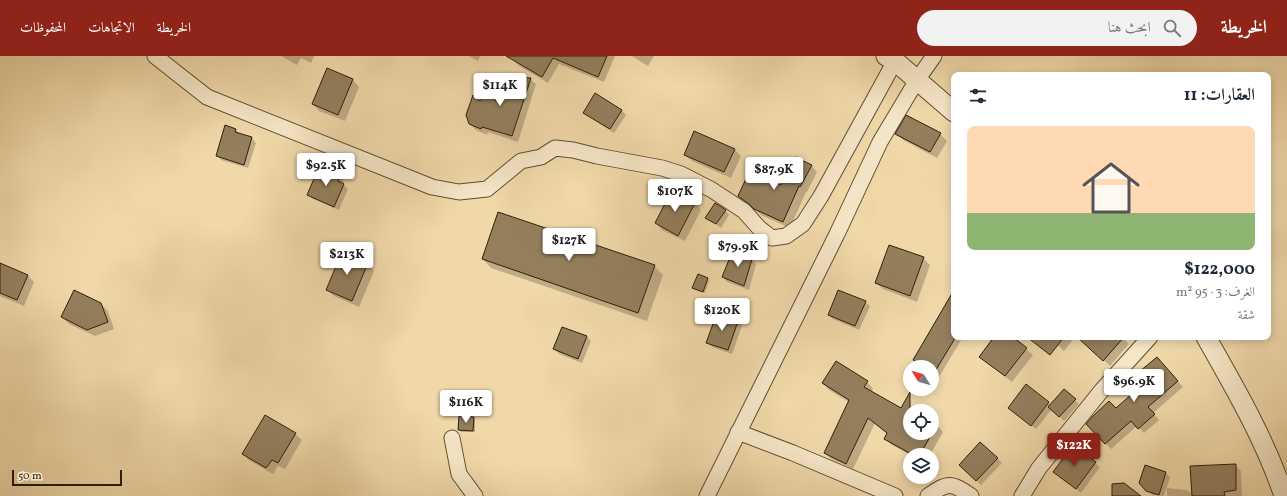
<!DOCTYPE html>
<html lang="ar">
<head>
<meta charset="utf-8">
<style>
  :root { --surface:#fff; --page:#f2f2f3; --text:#1f2937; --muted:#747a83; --line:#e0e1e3; --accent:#8f2418 }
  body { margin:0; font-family:Vollkorn,Amiri,serif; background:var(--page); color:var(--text); direction:rtl; height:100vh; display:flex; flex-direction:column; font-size:15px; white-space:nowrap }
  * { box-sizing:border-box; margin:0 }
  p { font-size:13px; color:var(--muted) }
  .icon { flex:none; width:22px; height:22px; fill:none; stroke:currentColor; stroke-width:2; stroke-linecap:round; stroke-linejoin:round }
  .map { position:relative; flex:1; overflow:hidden; direction:ltr }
  .sheet { position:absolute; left:951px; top:16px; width:320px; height:268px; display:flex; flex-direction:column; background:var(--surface); border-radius:8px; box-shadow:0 2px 10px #0003; direction:rtl }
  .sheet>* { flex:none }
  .needle { width:26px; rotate:307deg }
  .tools { position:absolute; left:903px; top:304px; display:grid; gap:8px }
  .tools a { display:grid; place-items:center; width:36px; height:36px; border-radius:50%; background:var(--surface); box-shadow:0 2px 10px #0003; font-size:20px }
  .scale { position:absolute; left:12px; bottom:10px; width:110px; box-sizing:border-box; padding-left:4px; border:2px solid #301e0a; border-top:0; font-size:11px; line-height:14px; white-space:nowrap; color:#301e0a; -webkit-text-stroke:3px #f5e6c7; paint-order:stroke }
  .price { position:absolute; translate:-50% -34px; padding:0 9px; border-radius:4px; background:#fff; color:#222; font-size:13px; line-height:26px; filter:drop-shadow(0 1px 2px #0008) }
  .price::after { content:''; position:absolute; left:50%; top:24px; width:12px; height:9px; margin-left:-6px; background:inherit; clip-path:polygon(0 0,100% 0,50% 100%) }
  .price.on { background:var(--accent); color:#fff }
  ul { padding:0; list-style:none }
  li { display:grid; align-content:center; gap:8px; height:212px; padding:0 16px }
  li+li { border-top:1px solid var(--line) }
  li span { display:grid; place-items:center; height:124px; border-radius:8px; color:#555 }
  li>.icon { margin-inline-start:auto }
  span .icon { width:72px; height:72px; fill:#fffc; stroke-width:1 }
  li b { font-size:17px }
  h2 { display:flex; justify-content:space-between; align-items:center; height:48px; padding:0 16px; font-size:17px }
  header { display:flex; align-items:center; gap:24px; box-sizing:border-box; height:56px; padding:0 20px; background:var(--accent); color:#fff }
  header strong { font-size:19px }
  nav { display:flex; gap:22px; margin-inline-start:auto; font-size:14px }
  .search { width:280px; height:36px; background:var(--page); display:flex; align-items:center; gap:10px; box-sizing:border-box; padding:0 14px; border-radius:22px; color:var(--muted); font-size:15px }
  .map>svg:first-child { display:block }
  .shadow { fill:#0003 }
  .building { fill:#947f5d; stroke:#301e0a }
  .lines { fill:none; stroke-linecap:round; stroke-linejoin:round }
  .minor-casing { stroke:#604c32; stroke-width:17 }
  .tertiary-casing { stroke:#604c32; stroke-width:21 }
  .minor { stroke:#f5e6c7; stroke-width:15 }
  .tertiary { stroke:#f5e6c7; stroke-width:19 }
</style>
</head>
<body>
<header>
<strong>الخريطة</strong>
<div class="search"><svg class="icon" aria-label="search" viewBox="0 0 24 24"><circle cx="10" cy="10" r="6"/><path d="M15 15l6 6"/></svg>ابحث هنا</div>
<nav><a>الخريطة</a><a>الاتجاهات</a><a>المحفوظات</a></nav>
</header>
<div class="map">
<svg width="1287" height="440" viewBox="0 0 1287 440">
  <rect width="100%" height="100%" fill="#f0d8a9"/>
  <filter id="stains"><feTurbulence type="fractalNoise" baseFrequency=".005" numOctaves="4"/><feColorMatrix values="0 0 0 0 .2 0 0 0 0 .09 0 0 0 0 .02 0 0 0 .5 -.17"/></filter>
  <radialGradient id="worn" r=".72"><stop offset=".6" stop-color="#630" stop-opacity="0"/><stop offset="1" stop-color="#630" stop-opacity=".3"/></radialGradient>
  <g class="shadow">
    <path d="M281 0H314L311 7 301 2 297 9Z"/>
    <path d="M469 0H480L478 5Z"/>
    <path d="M510 0H615L604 26 559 8 548 27 519 10Z"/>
    <path d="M632 0H654L648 10Z"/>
    <path d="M530 23 536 28 518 86 488 76 487 79 476 74 470 68 480 47H496Z"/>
    <path d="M353 24 359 31 345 65 319 55 313 48Z"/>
    <path d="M621 54 626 59 614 77 589 61 584 57Z"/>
    <path d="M236 74 241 79 252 82 256 87 248 112 221 104 217 99Z"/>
    <path d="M897 78H940L947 85 937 102 903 84Z"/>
    <path d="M734 93 741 100 731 122 692 105 685 99Z"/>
    <path d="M811 109 817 116 807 136H806L790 172 761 159 739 140 782 130Z"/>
    <path d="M319 113 340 121 344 126 343 128 348 133 339 154 313 143 308 139Z"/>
    <path d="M695 147 701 154 685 185 662 174 656 167Z"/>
    <path d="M725 154 729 159 721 172 706 161Z"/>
    <path d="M923 202 930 209 917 246 883 233 876 227Z"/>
    <path d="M483 203 654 210 663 219 647 265 491 212Z"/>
    <path d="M752 204 756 208 749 234 727 226 723 221Z"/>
    <path d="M0 208 27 219 34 226 24 250 0 240Z"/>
    <path d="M367 208 374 215 359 251 334 240 327 234Z"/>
    <path d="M708 223 709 225 705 237 695 234 693 232Z"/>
    <path d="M954 236V281H963L939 321 932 317V311H923L914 304Z"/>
    <path d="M865 246 870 250 859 274 833 263 829 259Z"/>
    <path d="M101 248 108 255 114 273 95 280 69 268 62 261Z"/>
    <path d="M717 258 738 266 742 270 732 298 712 291 707 286Z"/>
    <path d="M587 281 591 285 582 307 559 298 555 293Z"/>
    <path d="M995 281H1011L1033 299 1012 326 987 307 980 300Z"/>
    <path d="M1050 281H1075L1064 295Z"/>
    <path d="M1078 281H1122L1129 288 1110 310Z"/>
    <path d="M1162 308 1183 331 1153 357 1159 364 1144 377 1137 370 1111 393 1105 387 1116 353 1142 330Z"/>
    <path d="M867 326 873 333 871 336 902 353 903 351 911 355H910V377H932V367L937 369 943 376 930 399H910L892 389 885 383 888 378 875 367 853 413 831 403 825 397 849 346 829 334 823 327Z"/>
    <path d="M1026 329 1051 349 1075 344 1079 348 1064 365 1052 353 1036 373 1013 356Z"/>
    <path d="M473 362 475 364V376H461L459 374Z"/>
    <path d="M295 378 302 384 285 413 278 410 273 418 250 405 243 398Z"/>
    <path d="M980 387 1002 407 981 429 960 409Z"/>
    <path d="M1095 407 1100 411 1081 437 1070 428Z"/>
    <path d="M1235 409 1241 415 1242 440H1204Z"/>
    <path d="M1165 416 1170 421 1164 440 1152 439 1147 434Z"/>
    <path d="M1167 432 1187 434 1192 438 1191 440H1167Z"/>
  </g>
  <g class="building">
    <path d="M506 0H607L598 21 553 2 542 21Z"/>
    <path d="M327 12 353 23 338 59 312 48Z"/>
    <path d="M504 20 531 22 512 80 482 71 481 73 469 68 466 59 473 39 480 45 487 37 496 45Z"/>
    <path d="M595 37 622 54 610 73 583 57Z"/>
    <path d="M906 59 941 77 930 96 895 78Z"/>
    <path d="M225 69 236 73 235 76 252 81 244 109 216 100Z"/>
    <path d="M694 75 735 93 724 116 684 99Z"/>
    <path d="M795 101 812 109 800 131 799 130 783 166 754 153 749 148 738 140 750 114 781 129Z"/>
    <path d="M319 111 340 120 338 125 344 128 334 151 307 139Z"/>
    <path d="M672 134 695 147 678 180 655 167Z"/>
    <path d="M715 147 726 154 716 168 705 162Z"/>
    <path d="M498 156 655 209 638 257 482 203Z"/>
    <path d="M889 189 924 201 910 240 875 227Z"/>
    <path d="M733 194 752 203 744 230 722 221Z"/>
    <path d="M342 196 368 207 352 245 326 234Z"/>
    <path d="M0 207 28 219 17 244 0 237Z"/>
    <path d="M698 218 708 222 703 236 692 232Z"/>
    <path d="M74 234 101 247 108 266 87 274 61 261Z"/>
    <path d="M838 234 866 245 855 270 828 259Z"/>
    <path d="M954 234V284L934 317 932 316V311H924L913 304Z"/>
    <path d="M717 257 738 265 728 294 706 287Z"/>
    <path d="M562 271 587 280 578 303 553 293Z"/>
    <path d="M994 281H1013L1027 292 1005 320 979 301Z"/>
    <path d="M1027 281H1064L1050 299Z"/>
    <path d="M1077 281H1124L1103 305Z"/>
    <path d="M1157 301 1178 325 1148 351 1155 358 1138 373 1131 365 1105 388 1086 368 1093 360 1109 345 1116 352 1141 330 1133 321Z"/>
    <path d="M836 305 868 325 864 331 901 352 910 336V377H932L920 399H913L884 383 887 377 868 362 846 408 824 397 849 344 822 327Z"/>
    <path d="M1026 328 1049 346 1031 370 1008 352Z"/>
    <path d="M1064 333 1076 343 1059 361 1048 351Z"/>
    <path d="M265 359 296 377 278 407 272 404 266 412 242 398Z"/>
    <path d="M459 360 474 361 473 375 458 374Z"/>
    <path d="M980 386 998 402 976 425 959 409Z"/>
    <path d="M1073 389 1096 406 1076 433 1053 416Z"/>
    <path d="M1236 408V434L1224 436 1225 440H1192L1190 410Z"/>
    <path d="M1145 409 1166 416 1159 439 1146 435 1139 427Z"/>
    <path d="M1124 427 1141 440H1112V428Z"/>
  </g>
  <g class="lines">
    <g class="minor-casing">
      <g id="minor">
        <path d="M155 0 207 41 432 131 459 136 487 133 521 105 541 101 555 92 573 94 597 100 662 112 681 118 712 134 744 155 759 172 772 182 786 180 803 168 821 140 895 5 891 0"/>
        <path d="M738 376 793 397 895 440"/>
        <path d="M452 382 459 418 475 440"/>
        <path d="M707 440 837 178 880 86 917 24 934 0"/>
        <path d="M928 440C948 426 951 426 971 440"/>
        <path d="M1022 440 1039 412 1102 334 1150 281"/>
      </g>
    </g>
    <g class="tertiary-casing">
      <g id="tertiary">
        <path d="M886 0 895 5 954 56"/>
        <path d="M1206 281C1235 332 1264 382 1283 437L1287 440"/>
      </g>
    </g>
    <use href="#minor" class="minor"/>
    <use href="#tertiary" class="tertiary"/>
  </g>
  <rect width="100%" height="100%" filter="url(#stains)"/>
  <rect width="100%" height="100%" fill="url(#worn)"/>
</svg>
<div class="tools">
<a><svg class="needle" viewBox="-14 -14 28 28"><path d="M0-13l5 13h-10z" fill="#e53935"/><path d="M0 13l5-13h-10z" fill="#747a83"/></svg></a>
<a><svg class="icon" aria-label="locate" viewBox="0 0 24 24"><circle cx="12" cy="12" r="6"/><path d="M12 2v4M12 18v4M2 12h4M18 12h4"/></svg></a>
<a><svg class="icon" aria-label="layers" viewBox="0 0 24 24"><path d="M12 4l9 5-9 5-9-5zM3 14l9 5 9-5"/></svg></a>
</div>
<div class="scale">50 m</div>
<b class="price" style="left:500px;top:51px">$114K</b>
<b class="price" style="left:326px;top:131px">$92.5K</b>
<b class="price" style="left:774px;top:135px">$87.9K</b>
<b class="price" style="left:675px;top:157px">$107K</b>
<b class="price" style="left:569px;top:206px">$127K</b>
<b class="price" style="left:738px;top:212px">$79.9K</b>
<b class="price" style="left:347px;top:220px">$213K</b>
<b class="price" style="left:722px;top:276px">$120K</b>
<b class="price" style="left:1134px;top:347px">$96.9K</b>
<b class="price" style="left:466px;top:368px">$116K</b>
<b class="price on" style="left:1074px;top:411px">$122K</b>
<section class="sheet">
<h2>العقارات: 11<svg class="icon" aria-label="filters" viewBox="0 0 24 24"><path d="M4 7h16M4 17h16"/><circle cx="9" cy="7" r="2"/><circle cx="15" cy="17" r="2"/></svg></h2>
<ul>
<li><span style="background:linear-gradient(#ffd9b3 70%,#8fb573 0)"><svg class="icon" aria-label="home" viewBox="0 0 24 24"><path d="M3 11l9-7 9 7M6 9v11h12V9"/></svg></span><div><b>$122,000</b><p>الغرف: 3 · 95 m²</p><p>شقة</p></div></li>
</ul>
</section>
</div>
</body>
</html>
